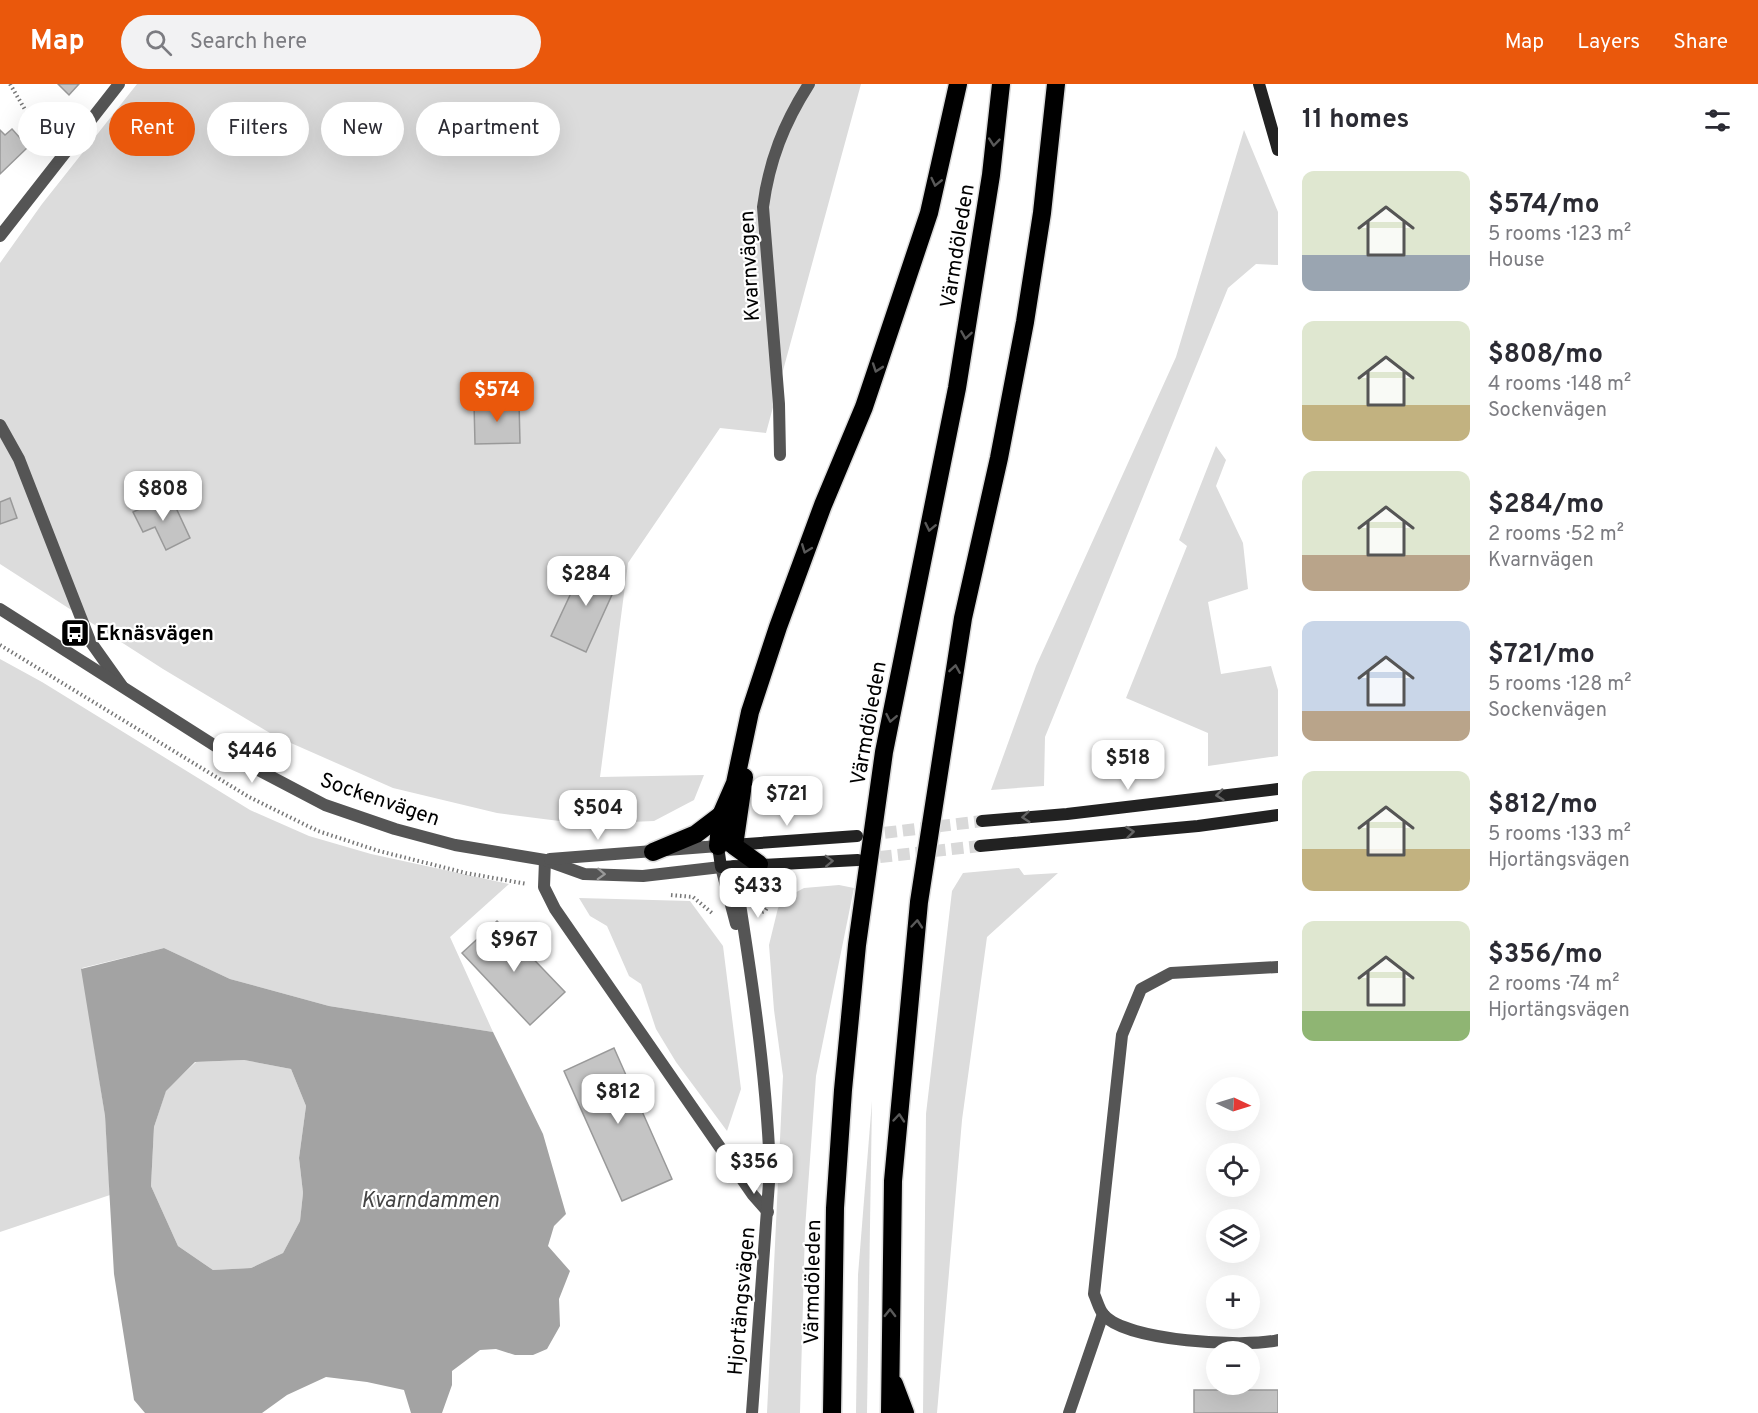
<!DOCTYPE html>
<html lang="en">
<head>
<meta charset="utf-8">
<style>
  :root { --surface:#fff; --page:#f2f2f3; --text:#2b2b33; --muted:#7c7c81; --accent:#ea580c }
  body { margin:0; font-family:Overpass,sans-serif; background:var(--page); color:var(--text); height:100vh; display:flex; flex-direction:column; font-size:22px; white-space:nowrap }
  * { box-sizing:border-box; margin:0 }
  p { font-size:20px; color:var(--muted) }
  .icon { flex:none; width:33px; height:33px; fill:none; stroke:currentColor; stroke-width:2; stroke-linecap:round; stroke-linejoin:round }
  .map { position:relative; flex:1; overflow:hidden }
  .side { display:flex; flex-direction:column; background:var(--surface); width:480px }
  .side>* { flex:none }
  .top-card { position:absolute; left:18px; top:18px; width:570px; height:54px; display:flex; gap:12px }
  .needle { width:39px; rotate:94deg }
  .tools { position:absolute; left:1206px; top:993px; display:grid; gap:12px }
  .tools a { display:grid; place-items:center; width:54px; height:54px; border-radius:50%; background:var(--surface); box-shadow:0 6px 24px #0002; font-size:30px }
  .price { position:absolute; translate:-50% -51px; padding:0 14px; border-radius:12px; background:#fff; color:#222; font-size:20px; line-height:39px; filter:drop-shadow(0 2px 3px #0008) }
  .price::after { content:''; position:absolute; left:50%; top:36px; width:18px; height:14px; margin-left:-9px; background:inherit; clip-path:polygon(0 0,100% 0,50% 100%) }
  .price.on { background:var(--accent); color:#fff }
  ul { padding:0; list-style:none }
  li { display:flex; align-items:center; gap:18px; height:150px; padding:0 24px }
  li span { display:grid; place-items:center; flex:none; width:168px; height:120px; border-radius:12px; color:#555 }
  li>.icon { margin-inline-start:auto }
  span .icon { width:72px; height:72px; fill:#fffc; stroke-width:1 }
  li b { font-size:26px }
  h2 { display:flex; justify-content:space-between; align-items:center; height:72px; padding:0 24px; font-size:26px }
  .pill { padding:0 21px; border-radius:27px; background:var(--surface); box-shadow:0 6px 24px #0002; font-size:21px; line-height:54px }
  .pill.on { background:var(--accent); color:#fff }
  header { display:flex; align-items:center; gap:36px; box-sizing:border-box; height:84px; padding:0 30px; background:var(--accent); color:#fff }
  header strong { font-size:28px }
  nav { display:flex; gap:33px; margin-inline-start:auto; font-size:21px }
  .search { width:420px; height:54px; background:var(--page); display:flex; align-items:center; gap:15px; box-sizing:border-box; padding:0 21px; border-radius:33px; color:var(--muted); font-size:22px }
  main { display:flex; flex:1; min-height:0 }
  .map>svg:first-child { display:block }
  .green { fill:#dcdcdc }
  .water { fill:#a3a3a3; fill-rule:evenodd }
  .building { fill:#c4c4c4; stroke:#999; stroke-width:1.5 }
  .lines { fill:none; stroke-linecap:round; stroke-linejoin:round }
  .secondary-tunnel { stroke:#d9d9d9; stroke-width:12; stroke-dasharray:12 6; stroke-linecap:butt }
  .motorway-casing { stroke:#dbdbdb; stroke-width:21 }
  .path { stroke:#777; stroke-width:4; stroke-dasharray:1.5 3; stroke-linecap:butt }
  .service { stroke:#555; stroke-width:12 }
  .minor { stroke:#555; stroke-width:12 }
  .tertiary { stroke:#555; stroke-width:12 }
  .secondary { stroke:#222; stroke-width:12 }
  .motorway { stroke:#000; stroke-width:18 }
  .oneway { stroke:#595959 }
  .oneway2 { stroke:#646464 }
  .oneway3 { stroke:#999 }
  .labels { text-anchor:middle; stroke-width:4.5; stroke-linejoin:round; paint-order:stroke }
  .street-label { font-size:21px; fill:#000; stroke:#fff }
  .poi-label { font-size:21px; font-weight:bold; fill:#000; stroke:#fff; text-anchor:start }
  .water-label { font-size:22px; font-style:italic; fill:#444; stroke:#fff }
</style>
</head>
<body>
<header>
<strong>Map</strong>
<div class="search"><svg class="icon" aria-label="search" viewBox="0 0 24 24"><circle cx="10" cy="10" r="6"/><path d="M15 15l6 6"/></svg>Search here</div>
<nav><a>Map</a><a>Layers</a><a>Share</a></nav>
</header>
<main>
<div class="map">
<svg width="1278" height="1329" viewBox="0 0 1278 1329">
  <rect width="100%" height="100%" fill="#fff"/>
  <g class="green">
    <path d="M137 0H861L766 349 720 344 628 479 600 693 704 691 694 716 654 737 583 740 497 729 393 704 275 652 163 585 0 480V179L42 120Z"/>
    <path d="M1244 46 1278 128V181L1256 180 1228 204 1045 653 1044 702 991 706 1036 582 1176 273Z"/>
    <path d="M1216 362 1226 376 1216 402 1243 459 1248 505 1208 518 1221 590 1271 582 1278 606V672L1208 682V649L1126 614 1187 462 1179 456Z"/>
    <path d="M0 575 42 598 250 726 309 752 371 770 509 800 450 853 493 948 329 922 230 895 164 864 82 884 105 1032 110 1111 0 1148Z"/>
    <path d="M1019 784 1024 791 1058 789 987 853 962 1036 937 1329H923L926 1030 952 807 963 789Z"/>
    <path d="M839 801 854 804 816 992 805 1145 800 1329H767L783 992 774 926 769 861 778 824 789 812 804 804Z"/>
    <path d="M579 814 690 817 723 862 741 1005 727 1047 676 978 656 945 641 900 629 892 607 842 590 832Z"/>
    <path d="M244 976 291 985 306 1022 299 1074 303 1109 300 1137 283 1169 251 1184 213 1186 178 1162 151 1102 154 1043 166 1006 196 978Z"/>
    <path d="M872 1017 867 1329H856L858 1191Z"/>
  </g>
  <path class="water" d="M164 864 230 895 329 922 493 948 543 1050 566 1130 554 1142 548 1162 570 1187 559 1215 560 1242 547 1265 533 1271H515L496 1265 480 1266 452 1287V1301L442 1329H411L404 1306 367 1298 326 1293 287 1311 262 1329H145L134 1316 114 1190 105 1032 81 885ZM244 976 291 985 306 1022 299 1074 303 1109 300 1137 283 1169 251 1184 213 1186 178 1162 151 1102 154 1043 166 1007 195 978Z"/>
  <g class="building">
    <path d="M58 0H79L69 11Z"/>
    <path d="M12 45 28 63 0 90V46L5 51Z"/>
    <path d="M519 318 520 359 475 360 474 319Z"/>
    <path d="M170 411 190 454 166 466 155 443 143 448 133 428Z"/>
    <path d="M10 414 17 434 0 440V418Z"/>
    <path d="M586 477 620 493 586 568 551 552Z"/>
    <path d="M497 837 565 908 530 941 462 869Z"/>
    <path d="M614 964 672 1095 622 1117 564 987Z"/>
    <rect x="1194" y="1306" width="84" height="23"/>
  </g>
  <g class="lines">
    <g class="secondary-tunnel">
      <path d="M867 751 982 737"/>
      <path d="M862 775 980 762"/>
    </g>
    <g class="motorway-casing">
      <g id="motorway">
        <path d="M744 693 734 762 759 780"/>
        <path d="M718 762 721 731 735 699 750 628 778 543 823 421 864 323 929 129 958 0"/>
        <path d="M653 768 696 750 721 731"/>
        <path d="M894 1300 905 1329"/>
        <path d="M832 1329 835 1124 843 1006 857 861 884 668 957 304 991 91 1001 0"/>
        <path d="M890 1329 893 1097 919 818 963 534 999 374 1025 238 1042 129 1056 0"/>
      </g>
    </g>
    <g class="path">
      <path d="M10 0 47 63"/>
      <path d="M0 561 249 713 318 747 379 767 466 789 527 800"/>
      <path d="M671 811 693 813 712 829"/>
      <path d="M762 828 765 827 778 806 789 800"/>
    </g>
    <g class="service">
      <path d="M0 341 19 375 90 557 122 602"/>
      <path d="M545 776 544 803 555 825 753 1111 768 1128"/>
      <path d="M1278 883 1171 889 1141 905 1122 951 1094 1210C1097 1216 1099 1226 1104 1231 1126 1257 1245 1264 1278 1256"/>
      <path d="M1069 1329 1103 1230"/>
    </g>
    <g class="minor">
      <path d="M0 152 119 0"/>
      <path d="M780 371 779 320 763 123C769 77 784 39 809 0"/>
      <path d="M734 782C750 882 766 984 770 1085L752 1329"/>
      <path d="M721 783 736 840"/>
    </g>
    <g class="tertiary">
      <path d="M0 525 228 670 325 721 395 745 455 761 545 776 584 790 643 792 721 783"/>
      <path d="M550 775 718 762"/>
    </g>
    <g class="secondary">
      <path d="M1259 0 1278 66"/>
      <path d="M982 737 1067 730 1278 705"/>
      <path d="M857 752 718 762 721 783 858 776"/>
      <path d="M980 762 1198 742 1278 731"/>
    </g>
    <use href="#motorway" class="motorway"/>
  </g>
  <defs><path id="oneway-chevron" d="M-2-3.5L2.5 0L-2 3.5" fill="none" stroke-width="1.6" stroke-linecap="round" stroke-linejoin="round" transform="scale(1.5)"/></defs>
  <g class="oneway">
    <use href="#oneway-chevron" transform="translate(994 58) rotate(96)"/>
    <use href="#oneway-chevron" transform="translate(936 98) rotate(103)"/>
    <use href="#oneway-chevron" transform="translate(966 251) rotate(99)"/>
    <use href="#oneway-chevron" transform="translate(877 284) rotate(109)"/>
    <use href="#oneway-chevron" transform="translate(930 443) rotate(102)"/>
    <use href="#oneway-chevron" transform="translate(806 465) rotate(111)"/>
    <use href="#oneway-chevron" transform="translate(955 585) rotate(-81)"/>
    <use href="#oneway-chevron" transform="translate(891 634) rotate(101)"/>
    <use href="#oneway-chevron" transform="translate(917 840) rotate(-85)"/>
    <use href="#oneway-chevron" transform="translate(899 1034) rotate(-85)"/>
    <use href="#oneway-chevron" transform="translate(890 1229) rotate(-89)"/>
  </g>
  <g class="oneway2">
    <use href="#oneway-chevron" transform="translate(1220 711) rotate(174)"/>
    <use href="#oneway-chevron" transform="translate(1026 733) rotate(175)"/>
    <use href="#oneway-chevron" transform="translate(1130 748) rotate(-6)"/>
    <use href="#oneway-chevron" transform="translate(829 777) rotate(-2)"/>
  </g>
  <use class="oneway3" href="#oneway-chevron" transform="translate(601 790) rotate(2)"/>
  <defs>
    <g id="bus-square" transform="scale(1.5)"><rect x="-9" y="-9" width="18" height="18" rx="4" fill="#000" stroke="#fff"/><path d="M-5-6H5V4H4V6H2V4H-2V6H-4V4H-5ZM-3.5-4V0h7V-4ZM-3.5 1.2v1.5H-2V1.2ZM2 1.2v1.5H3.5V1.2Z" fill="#fff"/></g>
  </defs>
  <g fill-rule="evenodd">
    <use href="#bus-square" x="75" y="549"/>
  </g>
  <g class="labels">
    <g class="street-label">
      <text transform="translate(957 162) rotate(-81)" y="7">Värmdöleden</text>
      <text transform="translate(749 182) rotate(-93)" y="7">Kvarnvägen</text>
      <text transform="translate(868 639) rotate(-80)" y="7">Värmdöleden</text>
      <text transform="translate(380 715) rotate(19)" y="7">Sockenvägen</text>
      <text transform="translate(812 1198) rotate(-89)" y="7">Värmdöleden</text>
      <text transform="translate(741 1217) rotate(-85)" y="7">Hjortängsvägen</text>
    </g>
    <g class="poi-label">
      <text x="96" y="556">Eknäsvägen</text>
    </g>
    <g class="water-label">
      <text x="430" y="1123">Kvarndammen</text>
    </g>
  </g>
</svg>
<div class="tools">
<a><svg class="needle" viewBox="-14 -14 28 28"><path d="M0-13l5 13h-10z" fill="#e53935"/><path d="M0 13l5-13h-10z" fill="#7c7c81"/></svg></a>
<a><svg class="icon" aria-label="locate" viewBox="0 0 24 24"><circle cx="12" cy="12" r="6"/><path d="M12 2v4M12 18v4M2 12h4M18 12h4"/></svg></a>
<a><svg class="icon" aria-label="layers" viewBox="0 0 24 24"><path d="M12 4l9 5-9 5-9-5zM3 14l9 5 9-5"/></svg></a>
<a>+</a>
<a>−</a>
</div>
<b class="price on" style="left:497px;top:339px">$574</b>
<b class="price" style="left:163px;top:438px">$808</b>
<b class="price" style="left:586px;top:523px">$284</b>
<b class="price" style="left:252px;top:700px">$446</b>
<b class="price" style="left:1128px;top:707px">$518</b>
<b class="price" style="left:787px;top:743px">$721</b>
<b class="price" style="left:598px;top:757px">$504</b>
<b class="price" style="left:758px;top:835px">$433</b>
<b class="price" style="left:514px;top:889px">$967</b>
<b class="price" style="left:618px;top:1041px">$812</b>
<b class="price" style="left:754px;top:1111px">$356</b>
<div class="top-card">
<a class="pill">Buy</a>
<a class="pill on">Rent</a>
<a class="pill">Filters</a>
<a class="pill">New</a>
<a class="pill">Apartment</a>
</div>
</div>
<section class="side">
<h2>11 homes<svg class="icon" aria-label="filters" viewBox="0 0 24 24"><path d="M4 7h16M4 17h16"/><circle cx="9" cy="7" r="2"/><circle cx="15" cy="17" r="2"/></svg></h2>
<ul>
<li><span style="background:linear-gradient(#dfe7d0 70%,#9aa5b1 0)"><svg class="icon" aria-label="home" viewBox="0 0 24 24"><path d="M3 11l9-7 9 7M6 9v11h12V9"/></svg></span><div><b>$574/mo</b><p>5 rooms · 123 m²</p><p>House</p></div></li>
<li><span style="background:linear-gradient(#dfe7d0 70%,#c2b280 0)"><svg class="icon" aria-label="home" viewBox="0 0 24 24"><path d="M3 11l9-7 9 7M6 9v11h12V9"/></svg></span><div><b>$808/mo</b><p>4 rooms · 148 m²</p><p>Sockenvägen</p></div></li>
<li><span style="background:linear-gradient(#dfe7d0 70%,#b9a48a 0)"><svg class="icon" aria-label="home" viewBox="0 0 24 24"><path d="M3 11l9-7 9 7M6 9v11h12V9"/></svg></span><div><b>$284/mo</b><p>2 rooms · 52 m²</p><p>Kvarnvägen</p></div></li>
<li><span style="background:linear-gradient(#c9d6e8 75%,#b9a48a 0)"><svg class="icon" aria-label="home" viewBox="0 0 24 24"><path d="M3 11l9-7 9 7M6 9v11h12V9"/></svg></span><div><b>$721/mo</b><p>5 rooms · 128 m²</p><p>Sockenvägen</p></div></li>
<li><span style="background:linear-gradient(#dfe7d0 65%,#c2b280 0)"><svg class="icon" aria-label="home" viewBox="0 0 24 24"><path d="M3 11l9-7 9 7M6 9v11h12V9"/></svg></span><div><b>$812/mo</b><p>5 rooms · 133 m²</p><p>Hjortängsvägen</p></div></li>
<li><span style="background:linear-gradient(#dfe7d0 75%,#8fb573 0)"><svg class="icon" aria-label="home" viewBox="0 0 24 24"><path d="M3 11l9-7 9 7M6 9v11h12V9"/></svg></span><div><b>$356/mo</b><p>2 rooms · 74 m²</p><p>Hjortängsvägen</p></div></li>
</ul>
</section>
</main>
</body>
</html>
